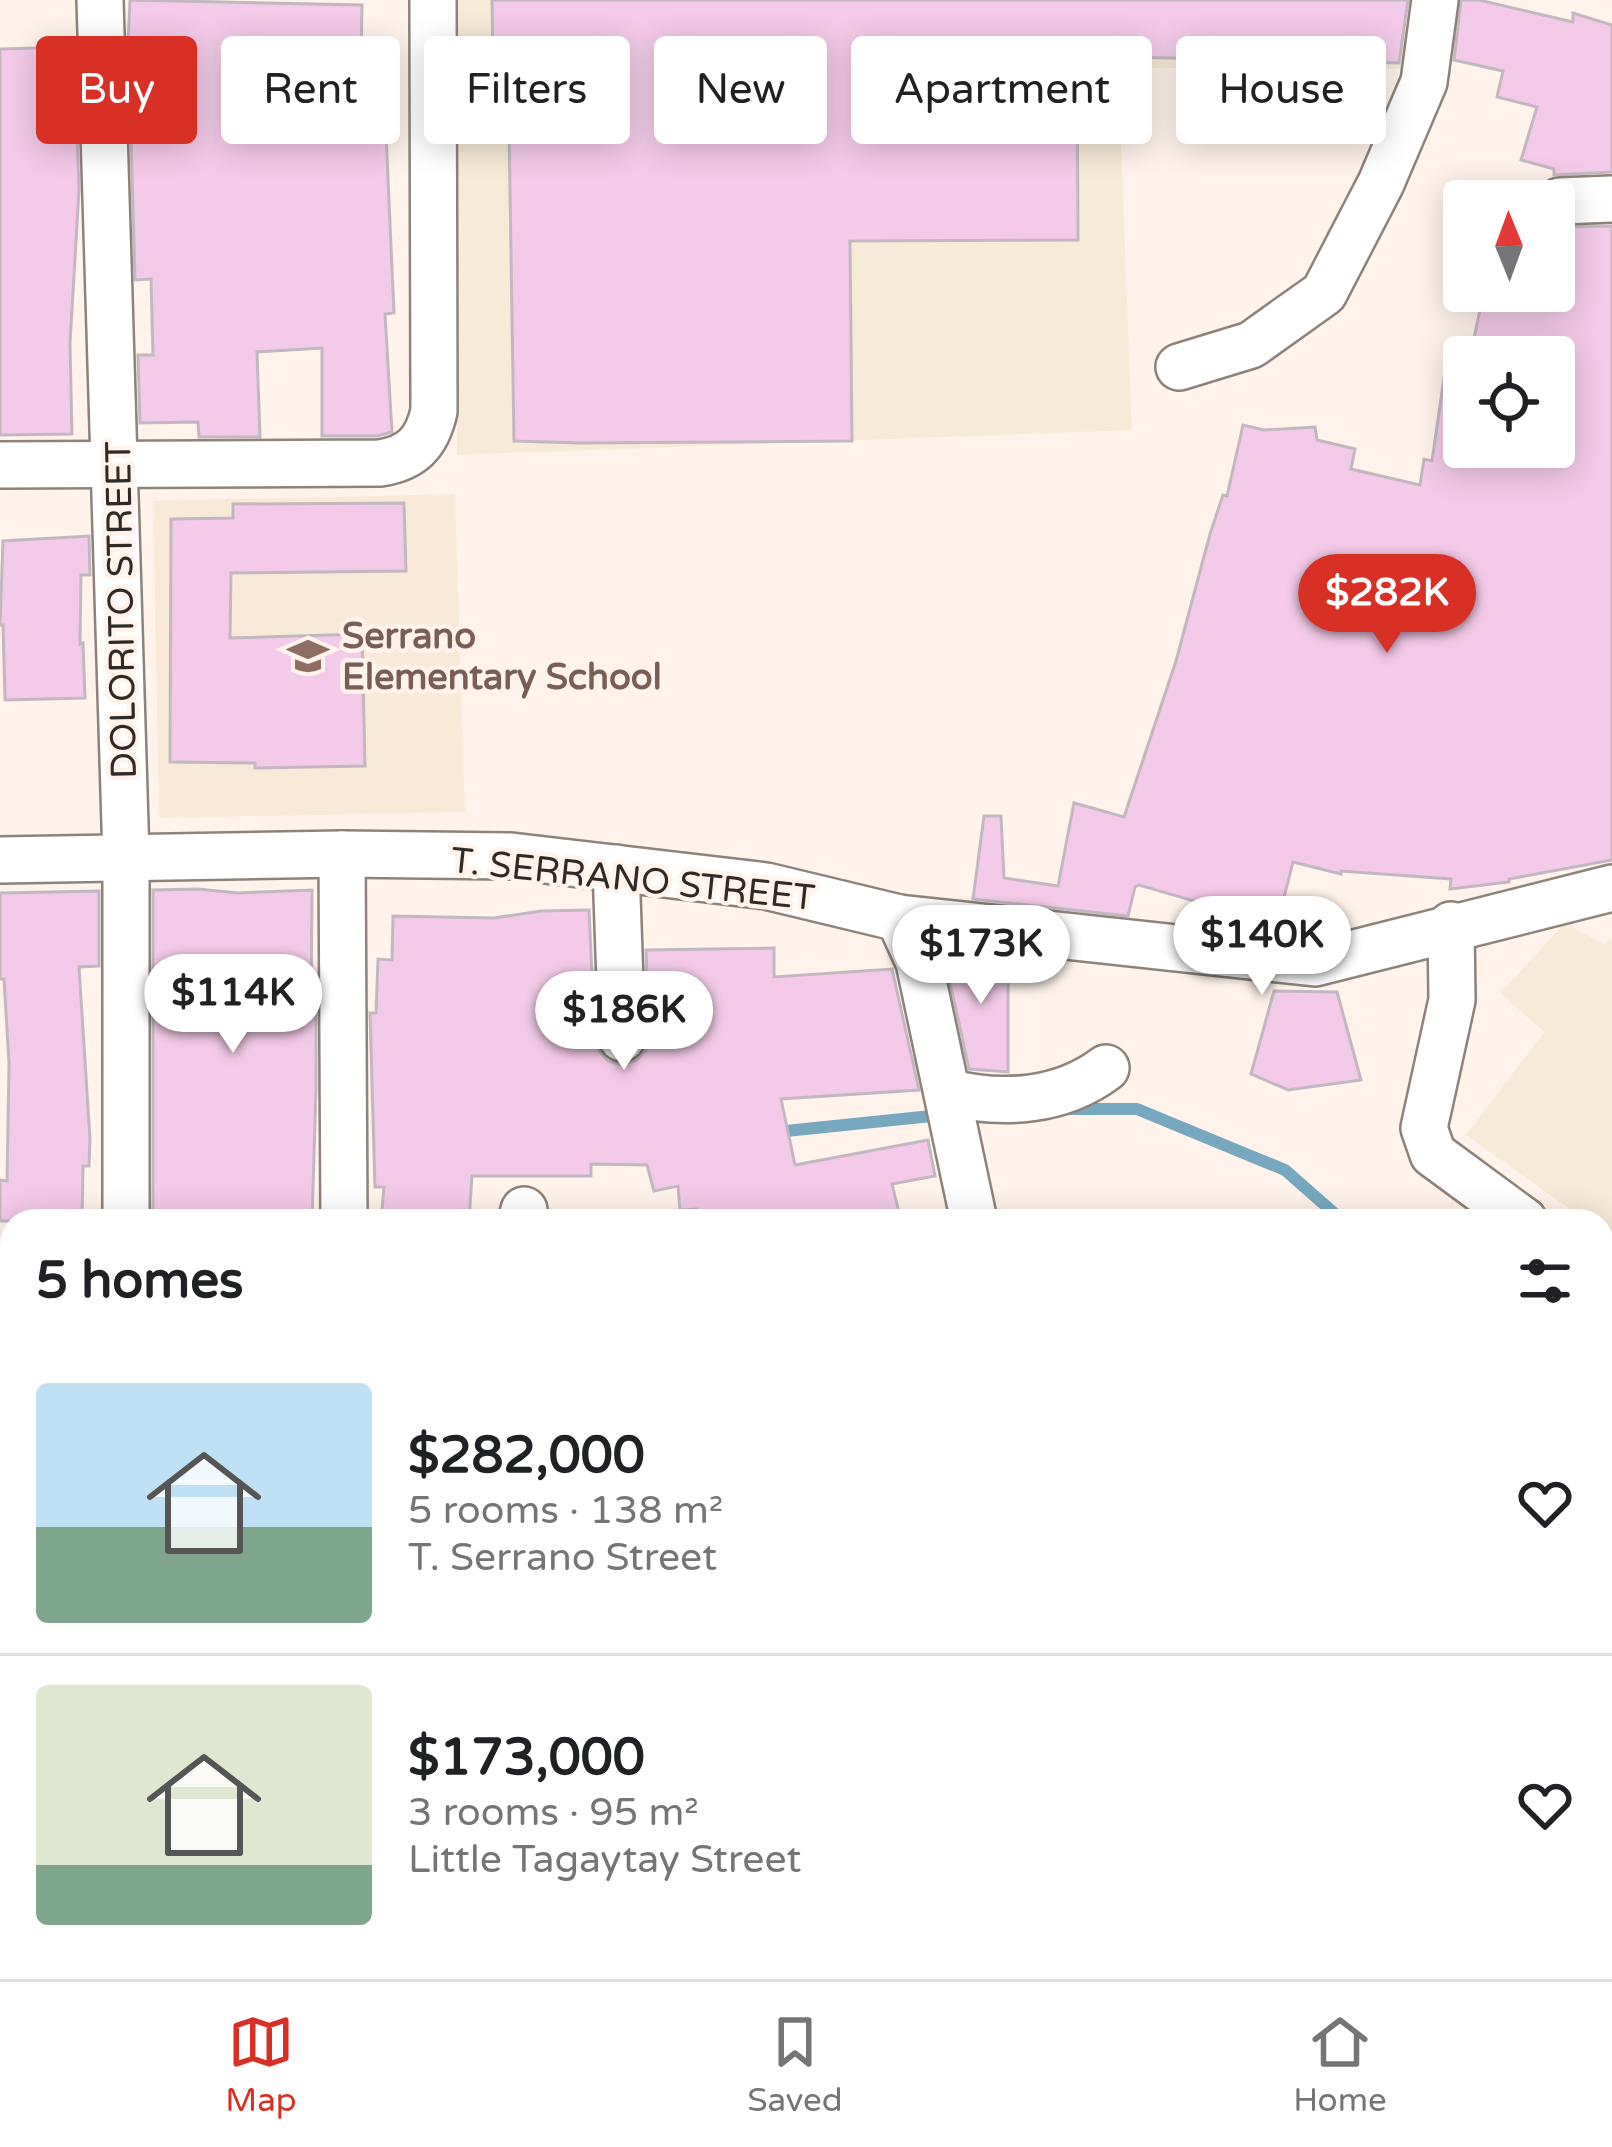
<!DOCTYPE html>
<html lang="en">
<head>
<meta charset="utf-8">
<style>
  :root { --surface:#fff; --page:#f6f6f6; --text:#202124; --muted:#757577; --line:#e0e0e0; --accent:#d93025 }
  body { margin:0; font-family:"Varela Round",sans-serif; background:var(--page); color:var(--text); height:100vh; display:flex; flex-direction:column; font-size:45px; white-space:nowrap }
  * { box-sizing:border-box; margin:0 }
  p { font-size:39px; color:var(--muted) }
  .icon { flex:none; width:66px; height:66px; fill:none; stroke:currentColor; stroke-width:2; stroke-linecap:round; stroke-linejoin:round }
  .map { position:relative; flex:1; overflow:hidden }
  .side { position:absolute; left:0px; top:1209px; width:1614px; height:771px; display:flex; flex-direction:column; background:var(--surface); border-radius:36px 36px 0 0; box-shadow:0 6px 30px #0003 }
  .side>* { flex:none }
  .top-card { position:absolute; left:36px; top:36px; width:1542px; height:108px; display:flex; gap:24px }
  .needle { width:78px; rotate:359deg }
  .buttons { position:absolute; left:1443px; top:180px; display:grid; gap:24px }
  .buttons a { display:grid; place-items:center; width:132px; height:132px; border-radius:12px; background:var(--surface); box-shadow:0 6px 30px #0003; font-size:60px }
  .price { position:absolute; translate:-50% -102px; padding:0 27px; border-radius:42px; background:#fff; color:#222; font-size:39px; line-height:78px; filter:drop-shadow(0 3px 6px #0008) }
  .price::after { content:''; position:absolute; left:50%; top:72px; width:36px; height:27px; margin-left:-18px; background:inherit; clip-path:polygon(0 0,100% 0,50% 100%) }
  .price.current { background:var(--accent); color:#fff }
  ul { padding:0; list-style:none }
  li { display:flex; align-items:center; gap:36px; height:300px; padding:0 36px }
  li+li { border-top:3px solid var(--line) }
  li span { display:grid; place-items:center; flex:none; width:336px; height:240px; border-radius:12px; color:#555 }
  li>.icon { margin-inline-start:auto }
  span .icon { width:144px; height:144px; fill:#fffc; stroke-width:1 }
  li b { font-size:51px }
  h2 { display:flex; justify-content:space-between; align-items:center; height:144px; padding:0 36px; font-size:51px }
  .pill { padding:0 42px; border-radius:12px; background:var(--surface); box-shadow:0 6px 30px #0003; font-size:42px; line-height:108px }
  .pill.current { background:var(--accent); color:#fff }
  .tab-bar { display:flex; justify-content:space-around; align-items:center; height:168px; border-top:3px solid var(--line); background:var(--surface); font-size:33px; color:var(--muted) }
  .tab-bar a { display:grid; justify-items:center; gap:6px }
  .tab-bar .current { color:var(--accent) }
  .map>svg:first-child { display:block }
  .industrial { fill:#f7ead6 }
  .education { fill:#f9e9d7 }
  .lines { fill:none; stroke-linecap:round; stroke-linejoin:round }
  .stream { stroke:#77a8bf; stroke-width:12 }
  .building { fill:#f3cae9; stroke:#c3b8c1; stroke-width:3 }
  .minor-casing { stroke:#8d837b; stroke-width:50 }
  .minor { stroke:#fff; stroke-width:45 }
  .labels { text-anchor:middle; stroke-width:9; stroke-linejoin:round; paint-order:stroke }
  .street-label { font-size:36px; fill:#2f2a27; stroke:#fff3eb }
  .education-label { font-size:36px; font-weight:bold; fill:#785e54; stroke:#fff3eb; text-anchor:start }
</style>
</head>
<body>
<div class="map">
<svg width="1612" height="1979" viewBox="0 0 1612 1979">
  <rect width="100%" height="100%" fill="#fff3eb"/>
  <g class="industrial">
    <path d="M457 0H1438L1426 69 1118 68 1132 430 457 455Z"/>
    <path d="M1565 923 1605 945 1612 936V1239L1602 1232V1221H1587L1466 1135 1544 1032 1500 993Z"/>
  </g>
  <path class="education" d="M455 494 465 812 159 818 153 501Z"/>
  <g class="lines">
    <g class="stream">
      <path d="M1063 1109H1137L1285 1170 1343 1221"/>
      <path d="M786 1131 941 1115"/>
      <path d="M0 1618 12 1617"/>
    </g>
  </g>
  <g class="building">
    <path d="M130 0 362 5 361 66H383L394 313 385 314 392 432 377 436H322V348L257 352 260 437H199L198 422 140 423 138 355H153L151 279 135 280 131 139 146 138 143 44 128 43Z"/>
    <path d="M492 0H1408L1399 63 1077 56 1078 240 850 241 852 441 580 443 514 441 508 68H493Z"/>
    <path d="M1461 0H1479L1573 22V13L1612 25V172L1554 175V169L1521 160 1537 107 1497 97 1503 71 1454 60Z"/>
    <path d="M74 47 79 190 70 344 72 434 0 435V49Z"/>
    <path d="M1612 226V860L1509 879V882L1450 889 1451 879 1341 871V874L1293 862 1277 925 1139 885 1135 887 1128 916 973 899 984 816H1001L1004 878 1058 886 1074 803 1124 817 1176 661 1210 534 1223 495 1227 496 1243 425 1264 430 1315 427 1317 440 1355 449 1351 469 1420 485 1424 459 1432 461 1444 378 1464 379V447H1554V357H1470L1484 291 1554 294V227Z"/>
    <path d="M404 503 406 571 231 573 230 638 362 634 365 766 255 768V763L170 762 171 519 233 518V504Z"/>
    <path d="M89 536 90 575H81L80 644 83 643 85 698 5 700 3 625H0L3 541Z"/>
    <path d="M198 889 238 893 312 890 311 1012H316V1089L312 1221H153V890Z"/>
    <path d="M99 891V966L79 967 90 1139 89 1166H83L82 1221H0V1180L7 1181 9 1064 4 979H0V893Z"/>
    <path d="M589 910 595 1040 599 1051 608 1061 622 1065 637 1060 646 1050 649 1038 646 950 774 948V977L892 969 919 1090 781 1099 795 1165 928 1140 935 1176 892 1184 901 1221H698L697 1209 680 1210 678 1186 654 1191 647 1165 591 1164V1176H472L469 1221H381L384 1187H375L370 1013H376L378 959 392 960 393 916 494 918 541 911Z"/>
    <path d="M943 950 1008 957V1072L969 1069Z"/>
    <path d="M1274 991 1337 992 1361 1080 1288 1090 1251 1074Z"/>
  </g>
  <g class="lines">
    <g class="minor-casing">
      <g id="minor">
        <path d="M100 0 126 858V1221"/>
        <path d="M1560 201 1612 199"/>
        <path d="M1179 367 1251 345 1324 293 1381 183 1424 82 1435 0"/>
        <path d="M0 465 380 463C413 458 427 442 434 411L433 0"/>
        <path d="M342 854 344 1221"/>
        <path d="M0 860 342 854 511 856 766 886 899 918 1315 963 1612 888"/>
        <path d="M616 868 622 1038"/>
        <path d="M899 918 919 962 974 1221"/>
        <path d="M1451 925 1452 1000 1424 1128 1433 1154 1524 1221"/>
        <path d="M947 1092C1002 1106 1061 1102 1106 1068"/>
        <path d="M521 1221 524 1210"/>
        <path d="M1602 1279 1612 1286"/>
        <path d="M0 1493 12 1492"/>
        <path d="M1602 1723 1612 1734"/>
        <path d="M0 1750 12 1742"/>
        <path d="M1602 1810 1612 1787"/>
        <path d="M418 1968 420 1979"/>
        <path d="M616 1968 618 1979"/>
        <path d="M796 1968 884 1979"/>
        <path d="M0 1975 76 1971 111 1979"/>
        <path d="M678 1979 713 1970 749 1968"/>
        <path d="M1115 1979 1116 1968"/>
        <path d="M1530 1979 1535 1968"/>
      </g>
    </g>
    <use href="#minor" class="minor"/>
  </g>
  <defs>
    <g id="school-bare" transform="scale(3.24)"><path d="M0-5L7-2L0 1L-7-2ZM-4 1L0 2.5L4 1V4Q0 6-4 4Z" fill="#8d6e63" stroke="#fff3eb" stroke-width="2.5" paint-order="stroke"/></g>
  </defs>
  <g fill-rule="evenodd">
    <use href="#school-bare" x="308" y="656"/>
  </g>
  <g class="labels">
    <g class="street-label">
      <text transform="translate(120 610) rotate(-91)" y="13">DOLORITO STREET</text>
      <text transform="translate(633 878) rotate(6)" y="13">T. SERRANO STREET</text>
    </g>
    <g class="education-label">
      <text x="342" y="648">Serrano<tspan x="342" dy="41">Elementary School</tspan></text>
    </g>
  </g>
</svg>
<div class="buttons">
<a><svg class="needle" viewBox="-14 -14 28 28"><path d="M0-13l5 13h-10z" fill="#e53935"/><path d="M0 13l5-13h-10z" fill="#757577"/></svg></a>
<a><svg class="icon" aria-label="locate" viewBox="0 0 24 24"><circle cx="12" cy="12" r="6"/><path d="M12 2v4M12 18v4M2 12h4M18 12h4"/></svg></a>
</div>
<b class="price current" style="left:1387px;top:656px">$282K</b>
<b class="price" style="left:1262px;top:998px">$140K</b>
<b class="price" style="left:981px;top:1007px">$173K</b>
<b class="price" style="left:233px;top:1056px">$114K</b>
<b class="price" style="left:624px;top:1073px">$186K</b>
<div class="top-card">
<a class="pill current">Buy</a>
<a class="pill">Rent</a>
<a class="pill">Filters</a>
<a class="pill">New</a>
<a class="pill">Apartment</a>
<a class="pill">House</a>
</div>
<section class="side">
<h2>5 homes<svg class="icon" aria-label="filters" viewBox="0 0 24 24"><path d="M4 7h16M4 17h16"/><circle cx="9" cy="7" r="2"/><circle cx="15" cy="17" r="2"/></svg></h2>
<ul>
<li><span style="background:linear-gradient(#bfe0f5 60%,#7fa58c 0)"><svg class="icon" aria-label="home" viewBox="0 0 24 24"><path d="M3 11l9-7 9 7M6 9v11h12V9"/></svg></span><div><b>$282,000</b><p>5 rooms · 138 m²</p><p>T. Serrano Street</p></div><svg class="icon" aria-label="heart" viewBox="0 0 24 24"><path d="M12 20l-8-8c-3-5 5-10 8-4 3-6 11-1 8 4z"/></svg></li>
<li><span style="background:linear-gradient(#dfe7d0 75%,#7fa58c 0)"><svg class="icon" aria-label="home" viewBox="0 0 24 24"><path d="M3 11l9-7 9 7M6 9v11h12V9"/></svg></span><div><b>$173,000</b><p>3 rooms · 95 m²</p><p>Little Tagaytay Street</p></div><svg class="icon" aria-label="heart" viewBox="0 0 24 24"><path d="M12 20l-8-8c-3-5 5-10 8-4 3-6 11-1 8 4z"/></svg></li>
</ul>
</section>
</div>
<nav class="tab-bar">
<a class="current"><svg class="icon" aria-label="map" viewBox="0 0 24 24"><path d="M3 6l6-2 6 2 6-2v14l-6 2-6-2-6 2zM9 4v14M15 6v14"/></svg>Map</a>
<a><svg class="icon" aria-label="saved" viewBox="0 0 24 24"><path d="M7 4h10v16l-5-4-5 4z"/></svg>Saved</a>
<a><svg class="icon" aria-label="home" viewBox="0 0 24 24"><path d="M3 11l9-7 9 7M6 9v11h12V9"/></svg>Home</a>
</nav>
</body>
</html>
